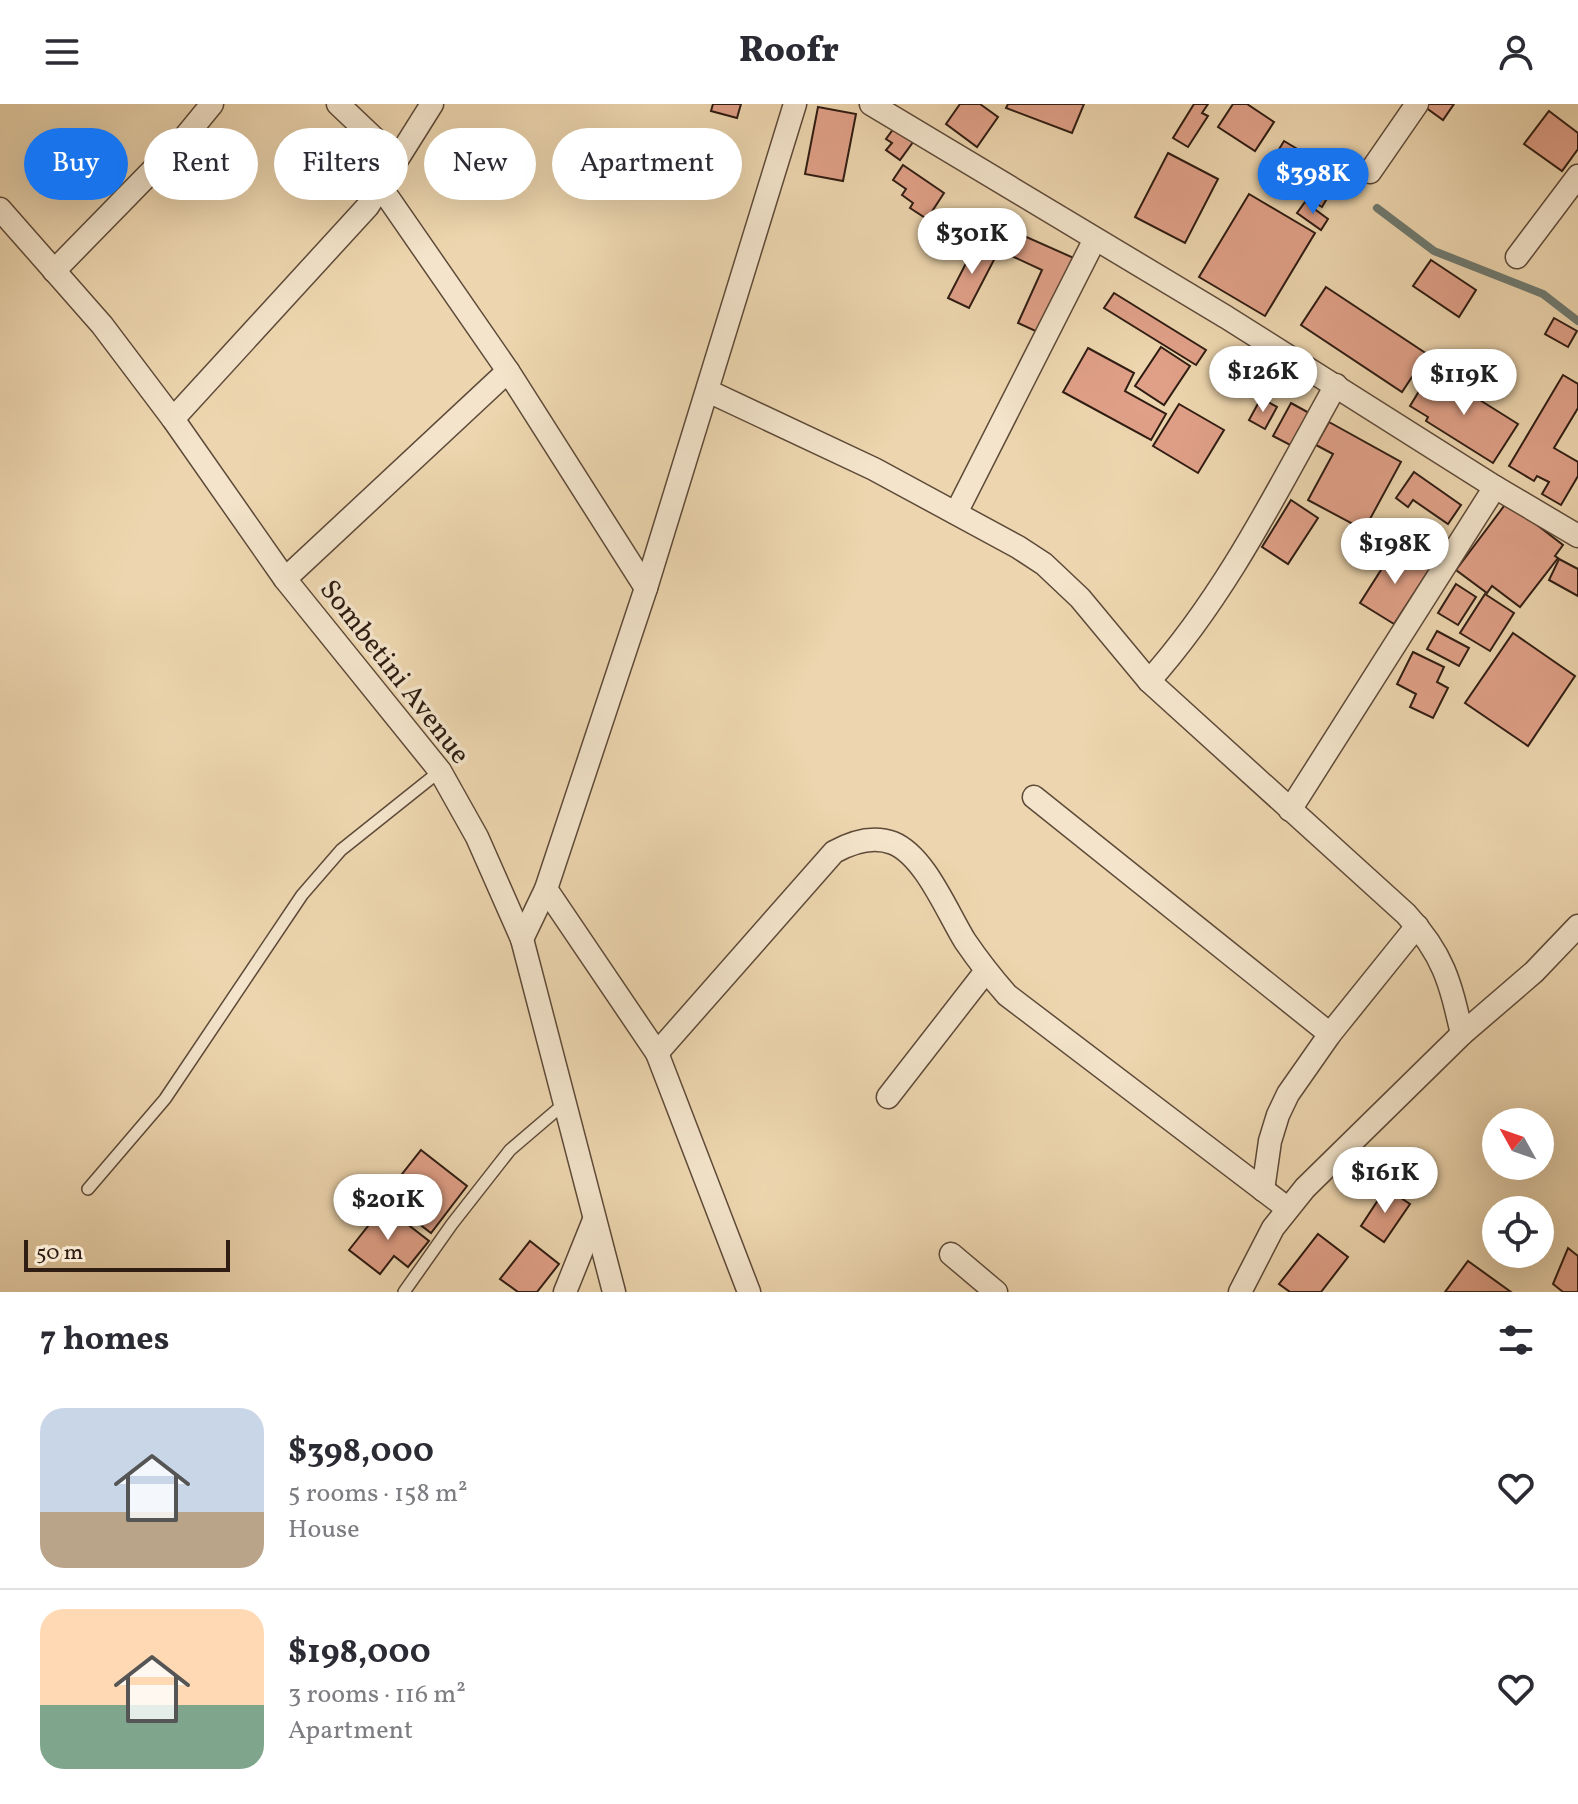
<!DOCTYPE html>
<html lang="en">
<head>
<meta charset="utf-8">
<style>
  :root { --surface:#fff; --page:#f7f7f7; --text:#2b2b33; --muted:#7c7c81; --line:#e1e1e2; --accent:#1a73e8 }
  body { margin:0; font-family:Vollkorn,serif; background:var(--page); color:var(--text); height:100vh; display:flex; flex-direction:column; font-size:30px; white-space:nowrap }
  * { box-sizing:border-box; margin:0 }
  p { font-size:26px; color:var(--muted) }
  .icon { flex:none; width:44px; height:44px; fill:none; stroke:currentColor; stroke-width:2; stroke-linecap:round; stroke-linejoin:round }
  .map { position:relative; height:1188px; overflow:hidden }
  .details { display:flex; flex-direction:column; background:var(--surface); flex:1 }
  .details>* { flex:none }
  .top-card { position:absolute; left:24px; top:24px; width:800px; height:72px; display:flex; gap:16px }
  .needle { width:52px; rotate:310deg }
  .tools { position:absolute; left:1482px; top:1004px; display:grid; gap:16px }
  .tools a { display:grid; place-items:center; width:72px; height:72px; border-radius:50%; background:var(--surface); box-shadow:0 8px 32px #0002; font-size:40px }
  .scale { position:absolute; left:24px; bottom:20px; width:206px; box-sizing:border-box; padding-left:8px; border:4px solid #2f1c12; border-top:0; font-size:22px; line-height:28px; white-space:nowrap; color:#2f1c12; -webkit-text-stroke:6px #f3e4cb; paint-order:stroke }
  .price { position:absolute; translate:-50% -68px; padding:0 18px; border-radius:28px; background:#fff; color:#222; font-size:26px; line-height:52px; filter:drop-shadow(0 2px 4px #0008) }
  .price::after { content:''; position:absolute; left:50%; top:48px; width:24px; height:18px; margin-left:-12px; background:inherit; clip-path:polygon(0 0,100% 0,50% 100%) }
  .price.on { background:var(--accent); color:#fff }
  ul { padding:0; list-style:none }
  li { display:flex; align-items:center; gap:24px; height:200px; padding:0 40px }
  li+li { border-top:2px solid var(--line) }
  li span { display:grid; place-items:center; flex:none; width:224px; height:160px; border-radius:24px; color:#555 }
  li>.icon { margin-inline-start:auto }
  span .icon { width:96px; height:96px; fill:#fffc; stroke-width:1 }
  li b { font-size:34px }
  h2 { display:flex; justify-content:space-between; align-items:center; height:96px; padding:0 40px; font-size:34px }
  .pill { padding:0 28px; border-radius:36px; background:var(--surface); box-shadow:0 8px 32px #0002; font-size:28px; line-height:72px }
  .pill.on { background:var(--accent); color:#fff }
  header { display:flex; justify-content:space-between; align-items:center; height:104px; padding:0 40px; background:var(--surface); font-size:36px; font-weight:800 }
  .map>svg:first-child { display:block }
  .lines { fill:none; stroke-linecap:round; stroke-linejoin:round }
  .stream { stroke:#6f7a71; stroke-width:8 }
  .building { fill:#e0a088; stroke:#2f1c12; stroke-width:2 }
  .service-casing { stroke:#5e4a39; stroke-width:14 }
  .minor-casing { stroke:#5e4a39; stroke-width:25 }
  .service { stroke:#f3e4cb; stroke-width:11 }
  .minor { stroke:#f3e4cb; stroke-width:22 }
  .labels { text-anchor:middle; stroke-width:7; stroke-linejoin:round; paint-order:stroke }
  .street-label { font-size:28px; fill:#2f1c12; stroke:#f3e4cb }
</style>
</head>
<body>
<header><svg class="icon" aria-label="menu" viewBox="0 0 24 24"><path d="M4 6h16M4 12h16M4 18h16"/></svg>Roofr<svg class="icon" aria-label="person" viewBox="0 0 24 24"><circle cx="12" cy="8" r="4"/><path d="M4 21q1-7 8-7t8 7"/></svg></header>
<div class="map">
<svg width="1578" height="1188" viewBox="0 0 1578 1188">
  <rect width="100%" height="100%" fill="#edd6af"/>
  <filter id="stains"><feTurbulence type="fractalNoise" baseFrequency=".0025" numOctaves="4"/><feColorMatrix values="0 0 0 0 .2 0 0 0 0 .09 0 0 0 0 .02 0 0 0 .5 -.17"/></filter>
  <radialGradient id="worn" r=".72"><stop offset=".6" stop-color="#630" stop-opacity="0"/><stop offset="1" stop-color="#630" stop-opacity=".3"/></radialGradient>
  <g class="lines">
    <path class="stream" d="M1377 104 1434 147 1543 190 1578 217"/>
  </g>
  <g class="building">
    <path d="M713 0H741L737 14 711 7Z"/>
    <path d="M960 0H980L998 13 977 43 946 20Z"/>
    <path d="M1008 0H1084L1072 29 1006 4Z"/>
    <path d="M1194 0H1208L1202 9 1208 12 1188 43 1173 34Z"/>
    <path d="M1233 0H1247L1274 18 1255 47 1218 23Z"/>
    <path d="M1427 0H1454L1443 16 1425 3Z"/>
    <path d="M818 3 856 10 843 77 805 70Z"/>
    <path d="M1549 7 1578 29V45L1562 67 1524 40Z"/>
    <path d="M897 20 916 34 900 56 886 46 892 39 886 35Z"/>
    <path d="M1284 37 1341 71 1322 103 1298 89 1296 93 1282 85 1287 77 1267 65Z"/>
    <path d="M1168 49 1218 75 1185 139 1135 113Z"/>
    <path d="M903 61 944 89 927 115 910 104 913 99 902 91 906 85 893 76Z"/>
    <path d="M1249 90 1315 129 1265 212 1199 173Z"/>
    <path d="M1305 98 1328 115 1321 126 1297 109Z"/>
    <path d="M1013 127 1076 155 1042 230 1018 219 1042 166 1003 148Z"/>
    <path d="M976 140 997 150 969 204 948 194Z"/>
    <path d="M1431 156 1476 186 1459 213 1413 182Z"/>
    <path d="M1326 183 1427 250 1402 288 1301 221Z"/>
    <path d="M1114 189 1206 246 1196 261 1104 204Z"/>
    <path d="M1554 214 1577 227 1568 243 1545 230Z"/>
    <path d="M1161 243 1190 262 1164 301 1135 282Z"/>
    <path d="M1088 244 1134 269 1125 287 1166 310 1151 336 1063 288Z"/>
    <path d="M1432 266 1518 320 1493 359 1426 317 1428 313 1410 302Z"/>
    <path d="M1563 271 1578 280V304L1554 344 1578 358V372L1561 401 1542 390 1549 378 1537 372 1534 377 1509 362Z"/>
    <path d="M1261 294 1277 303 1265 325 1249 316Z"/>
    <path d="M1291 299 1311 310 1294 343 1273 332Z"/>
    <path d="M1179 300 1224 326 1198 369 1153 342Z"/>
    <path d="M1329 318 1401 358 1364 426 1308 396 1333 350 1316 341Z"/>
    <path d="M1414 368 1461 401 1448 420 1413 396 1408 403 1396 394Z"/>
    <path d="M1291 396 1318 414 1288 460 1262 443Z"/>
    <path d="M1507 398 1563 441 1555 452 1558 454 1520 503 1492 482 1487 489 1456 466Z"/>
    <path d="M1395 444 1429 466 1394 520 1360 499Z"/>
    <path d="M1559 455 1578 465V492L1549 476Z"/>
    <path d="M1456 480 1476 493 1458 521 1438 509Z"/>
    <path d="M1485 490 1514 509 1490 547 1460 529Z"/>
    <path d="M1437 527 1469 544 1459 562 1427 545Z"/>
    <path d="M1513 529 1575 572 1528 642 1465 599Z"/>
    <path d="M1413 548 1444 563 1437 578 1448 584 1433 614 1410 603 1416 590 1397 580Z"/>
    <path d="M421 1046 467 1082 431 1129 384 1093Z"/>
    <path d="M1386 1084 1410 1100 1384 1138 1361 1122Z"/>
    <path d="M384 1102 429 1137 408 1163 394 1152 380 1170 349 1146Z"/>
    <path d="M1318 1130 1348 1153 1321 1188H1290L1279 1180Z"/>
    <path d="M530 1137 559 1160 537 1188H518L500 1175Z"/>
    <path d="M1568 1144 1578 1152V1188H1563L1553 1180Z"/>
    <path d="M1468 1157 1511 1188H1445Z"/>
  </g>
  <g class="lines">
    <g class="service-casing">
      <g id="service">
        <path d="M88 1085 165 995 302 791 341 746 440 667"/>
        <path d="M404 1188 452 1120 510 1046 565 999"/>
      </g>
    </g>
    <g class="minor-casing">
      <g id="minor">
        <path d="M338 0 396 55"/>
        <path d="M871 0 1226 213 1495 383 1578 432"/>
        <path d="M1370 68 1417 0"/>
        <path d="M380 82 508 267 646 484"/>
        <path d="M0 105 102 221 173 315 285 475 440 667 477 733 522 835 614 1188"/>
        <path d="M1517 153 1578 72"/>
        <path d="M54 167 185 33 212 0"/>
        <path d="M708 287 874 365 1018 443 1044 460 1080 494 1149 577 1406 810C1444 851 1450 878 1462 930"/>
        <path d="M173 315 368 102 432 0"/>
        <path d="M956 409 1095 135"/>
        <path d="M285 475 508 267"/>
        <path d="M1149 577C1227 490 1279 383 1336 281"/>
        <path d="M1034 693 1330 930"/>
        <path d="M1290 706 1495 383"/>
        <path d="M546 785 657 949 749 1188"/>
        <path d="M522 835 546 785 646 484 795 0"/>
        <path d="M657 949 834 748C852 738 872 731 893 739 925 752 947 808 965 837 978 856 992 874 1007 891L1287 1104"/>
        <path d="M888 993 986 867"/>
        <path d="M1263 1086 1270 1037 1278 1011 1288 990 1330 930 1417 822"/>
        <path d="M951 1150 996 1188"/>
        <path d="M565 1188 594 1116"/>
        <path d="M1240 1188 1273 1124 1305 1084 1462 930 1534 868 1578 822"/>
      </g>
    </g>
    <use href="#service" class="service"/>
    <use href="#minor" class="minor"/>
  </g>
  <g class="labels">
    <g class="street-label">
      <text transform="translate(396 567) rotate(52)" y="10">Sombetini Avenue</text>
    </g>
  </g>
  <rect width="100%" height="100%" filter="url(#stains)"/>
  <rect width="100%" height="100%" fill="url(#worn)"/>
</svg>
<div class="tools">
<a><svg class="needle" viewBox="-14 -14 28 28"><path d="M0-13l5 13h-10z" fill="#e53935"/><path d="M0 13l5-13h-10z" fill="#7c7c81"/></svg></a>
<a><svg class="icon" aria-label="locate" viewBox="0 0 24 24"><circle cx="12" cy="12" r="6"/><path d="M12 2v4M12 18v4M2 12h4M18 12h4"/></svg></a>
</div>
<div class="scale">50 m</div>
<b class="price on" style="left:1313px;top:112px">$398K</b>
<b class="price" style="left:972px;top:172px">$301K</b>
<b class="price" style="left:1263px;top:310px">$126K</b>
<b class="price" style="left:1464px;top:313px">$119K</b>
<b class="price" style="left:1395px;top:482px">$198K</b>
<b class="price" style="left:1385px;top:1111px">$161K</b>
<b class="price" style="left:388px;top:1138px">$201K</b>
<div class="top-card">
<a class="pill on">Buy</a>
<a class="pill">Rent</a>
<a class="pill">Filters</a>
<a class="pill">New</a>
<a class="pill">Apartment</a>
</div>
</div>
<section class="details">
<h2>7 homes<svg class="icon" aria-label="filters" viewBox="0 0 24 24"><path d="M4 7h16M4 17h16"/><circle cx="9" cy="7" r="2"/><circle cx="15" cy="17" r="2"/></svg></h2>
<ul>
<li><span style="background:linear-gradient(#c9d6e8 65%,#b9a48a 0)"><svg class="icon" aria-label="home" viewBox="0 0 24 24"><path d="M3 11l9-7 9 7M6 9v11h12V9"/></svg></span><div><b>$398,000</b><p>5 rooms · 158 m²</p><p>House</p></div><svg class="icon" aria-label="heart" viewBox="0 0 24 24"><path d="M12 20l-8-8c-3-5 5-10 8-4 3-6 11-1 8 4z"/></svg></li>
<li><span style="background:linear-gradient(#ffd9b3 60%,#7fa58c 0)"><svg class="icon" aria-label="home" viewBox="0 0 24 24"><path d="M3 11l9-7 9 7M6 9v11h12V9"/></svg></span><div><b>$198,000</b><p>3 rooms · 116 m²</p><p>Apartment</p></div><svg class="icon" aria-label="heart" viewBox="0 0 24 24"><path d="M12 20l-8-8c-3-5 5-10 8-4 3-6 11-1 8 4z"/></svg></li>
</ul>
</section>
</body>
</html>
